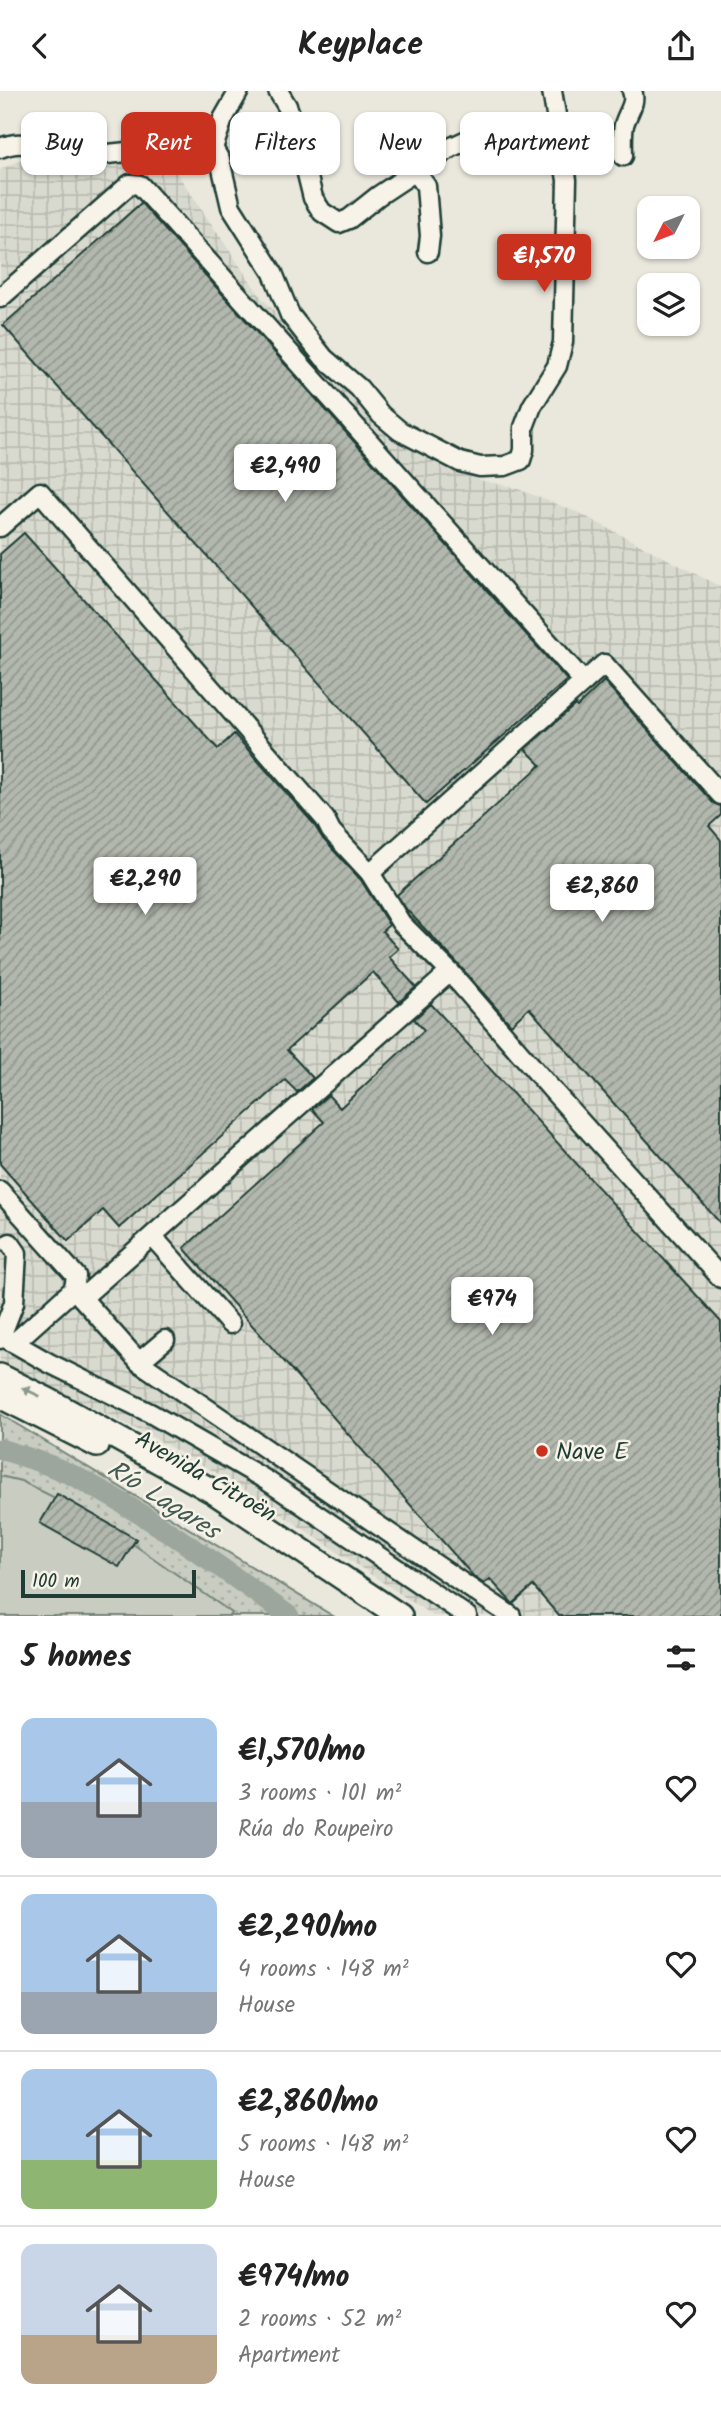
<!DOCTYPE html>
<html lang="en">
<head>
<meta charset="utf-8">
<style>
  :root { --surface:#fff; --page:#f2f2f2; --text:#222; --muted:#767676; --line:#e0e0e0; --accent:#c8321e }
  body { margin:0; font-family:Kalam,sans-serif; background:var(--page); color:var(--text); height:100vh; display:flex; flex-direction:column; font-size:26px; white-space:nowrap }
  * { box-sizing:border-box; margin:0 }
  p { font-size:23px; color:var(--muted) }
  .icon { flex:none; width:38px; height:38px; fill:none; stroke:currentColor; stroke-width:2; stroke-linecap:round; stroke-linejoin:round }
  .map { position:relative; height:1525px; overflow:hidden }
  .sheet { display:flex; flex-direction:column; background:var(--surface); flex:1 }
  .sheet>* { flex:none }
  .guide { position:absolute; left:21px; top:21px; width:679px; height:63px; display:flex; gap:14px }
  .needle { width:46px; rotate:228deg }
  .fabs { position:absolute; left:637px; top:105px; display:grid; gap:14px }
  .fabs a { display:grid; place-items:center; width:63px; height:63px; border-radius:14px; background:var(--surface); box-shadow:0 2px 5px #0004; font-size:35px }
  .scale { position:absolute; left:21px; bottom:18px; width:175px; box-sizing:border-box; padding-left:7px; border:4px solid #1f3d34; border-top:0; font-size:19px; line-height:24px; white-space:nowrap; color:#1f3d34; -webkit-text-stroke:5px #f7f3e8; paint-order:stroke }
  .price { position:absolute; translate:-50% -60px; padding:0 16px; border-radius:7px; background:#fff; color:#222; font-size:23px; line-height:46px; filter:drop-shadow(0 2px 4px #0008) }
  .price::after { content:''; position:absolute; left:50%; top:42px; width:21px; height:16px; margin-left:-10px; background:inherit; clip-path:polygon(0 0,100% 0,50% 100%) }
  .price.active { background:var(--accent); color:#fff }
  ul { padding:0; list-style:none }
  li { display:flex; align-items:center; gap:21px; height:175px; padding:0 21px }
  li+li { border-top:2px solid var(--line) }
  li span { display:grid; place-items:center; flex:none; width:196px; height:140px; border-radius:14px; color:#555 }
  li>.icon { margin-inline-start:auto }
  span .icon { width:84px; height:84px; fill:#fffc; stroke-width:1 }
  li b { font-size:30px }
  h2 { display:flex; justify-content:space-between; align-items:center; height:84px; padding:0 21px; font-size:30px }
  .pill { padding:0 24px; border-radius:14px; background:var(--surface); box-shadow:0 2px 5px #0004; font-size:24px; line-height:63px }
  .pill.active { background:var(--accent); color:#fff }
  header { display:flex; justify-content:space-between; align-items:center; height:91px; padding:0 21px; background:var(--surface); font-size:32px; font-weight:600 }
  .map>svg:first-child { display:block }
  .industrial { fill:url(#industrial-grid) }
  .grass { fill:url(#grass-dots); stroke:#74847a; stroke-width:2 }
  .garden { fill:#c8ccc1; stroke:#74847a; stroke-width:2 }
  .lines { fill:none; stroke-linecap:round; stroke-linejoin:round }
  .river { stroke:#9ca69c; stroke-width:21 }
  .building { fill:url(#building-hatch); stroke:#1f3d34; stroke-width:2 }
  .minor-casing { stroke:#1f3d34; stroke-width:23 }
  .major-casing { stroke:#1f3d34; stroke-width:28 }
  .minor { stroke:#f7f3e8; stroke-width:18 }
  .major { stroke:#f7f3e8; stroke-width:23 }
  .oneway { fill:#8b988e }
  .poi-dot { fill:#c8321e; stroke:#f7f3e8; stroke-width:2.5 }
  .labels { text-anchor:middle; stroke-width:5; stroke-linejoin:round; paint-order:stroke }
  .poi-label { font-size:24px; fill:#1f3d34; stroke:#f7f3e8; text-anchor:start }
  .street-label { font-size:24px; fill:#1f3d34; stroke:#f7f3e8 }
  .water-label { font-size:26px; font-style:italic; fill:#445c53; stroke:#f7f3e8 }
</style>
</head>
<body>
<header><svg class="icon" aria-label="back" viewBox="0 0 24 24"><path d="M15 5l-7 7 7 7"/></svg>Keyplace<svg class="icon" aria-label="share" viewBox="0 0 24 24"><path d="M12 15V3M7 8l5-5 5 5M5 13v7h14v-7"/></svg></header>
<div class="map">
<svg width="721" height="1525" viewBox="0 0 721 1525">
  <defs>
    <pattern id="industrial-grid" width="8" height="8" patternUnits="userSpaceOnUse" patternTransform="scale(1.75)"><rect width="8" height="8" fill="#d9dacf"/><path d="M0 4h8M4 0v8" fill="none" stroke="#babcb2"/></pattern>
    <pattern id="grass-dots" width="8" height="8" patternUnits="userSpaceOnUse" patternTransform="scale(1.75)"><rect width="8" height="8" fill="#c8ccc1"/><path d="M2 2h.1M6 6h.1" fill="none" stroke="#abb0a6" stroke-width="1.8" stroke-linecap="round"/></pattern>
    <pattern id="building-hatch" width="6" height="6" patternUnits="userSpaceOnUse" patternTransform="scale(1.75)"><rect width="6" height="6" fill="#b2b8ae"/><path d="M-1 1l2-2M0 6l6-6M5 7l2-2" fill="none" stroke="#90978e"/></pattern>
  </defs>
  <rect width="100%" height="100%" fill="#eae8dd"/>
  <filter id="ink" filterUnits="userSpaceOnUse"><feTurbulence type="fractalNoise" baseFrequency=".0143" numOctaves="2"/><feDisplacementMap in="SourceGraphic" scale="14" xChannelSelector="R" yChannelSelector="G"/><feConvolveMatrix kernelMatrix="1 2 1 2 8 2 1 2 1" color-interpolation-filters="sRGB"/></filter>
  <g filter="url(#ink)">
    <path class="industrial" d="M28 65 45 80 168 69 261 206 334 284 393 341 479 389 513 396 579 422 721 496V1525H433L236 1393 154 1347 0 1270V79Z"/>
    <path class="grass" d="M0 1323 333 1525H193L0 1417Z"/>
    <path class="garden" d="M0 1385 21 1390 55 1407 57 1403 136 1448 133 1453 232 1522 230 1525H0Z"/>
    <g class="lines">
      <path class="river" d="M0 1358C26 1366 52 1374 76 1386 151 1425 220 1476 289 1525"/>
    </g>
    <g class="building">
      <path d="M141 112 567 589 426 713 3 234Z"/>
      <path d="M24 442 218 658 234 643 313 732 323 748 361 789 389 834 382 840 398 858 389 866 416 896 399 911 373 881 287 959 313 987 297 1001 285 989 119 1137 103 1119 68 1150 0 1073V463Z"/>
      <path d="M604 590 713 712 721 715V724L709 735 721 749V1133L529 917 511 934 458 873 407 819 397 804 541 674 525 658 575 614 577 616Z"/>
      <path d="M431 913 721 1231V1525H559L533 1495 513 1513 490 1488 484 1493 474 1486 184 1157 324 1031 312 1018 328 1004 340 1017 424 939 414 928Z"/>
      <path d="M57 1403 136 1448 119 1476 40 1432Z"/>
    </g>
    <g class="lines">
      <g class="minor-casing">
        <g id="minor">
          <path d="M278 0 287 15 296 38 313 107 322 121 339 132 349 128 378 105 452 56 480 43 535 44 558 40"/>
          <path d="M0 57C33 45 32 62 60 68L194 54 213 57 220 69 231 116 273 182 290 224 324 267 359 297 381 324 400 340 460 371 480 376 505 375 521 369 524 359V336L532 315 557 275 563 251 567 89 552 0"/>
          <path d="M213 57 223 28 239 0"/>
          <path d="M623 65C623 56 622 44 624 34 627 22 637 12 632 0"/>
          <path d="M416 81 426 95 430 145 428 161"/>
          <path d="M0 207 130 93 140 94 584 591"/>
          <path d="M0 436 40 401 325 728 331 740 370 782 401 832 450 881 553 1000 721 1187"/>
          <path d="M370 782 604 573 721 704"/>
          <path d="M0 1100 76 1185 74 1198 82 1207 450 881"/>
          <path d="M153 1146 230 1233"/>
          <path d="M82 1207 139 1271 165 1249"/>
          <path d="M0 1244 49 1272 150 1322 266 1389 467 1525"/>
          <path d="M0 1248 14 1212 17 1162 10 1152"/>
          <path d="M14 1252 74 1198"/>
          <path d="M139 1271 511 1525"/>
        </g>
      </g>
      <g class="major-casing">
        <g id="major">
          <path d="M0 1285 50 1310 214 1401 400 1525"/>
          <path d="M0 1305 97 1354"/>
        </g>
      </g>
      <use href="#minor" class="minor"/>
      <use href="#major" class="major"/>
    </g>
    <defs><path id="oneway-solid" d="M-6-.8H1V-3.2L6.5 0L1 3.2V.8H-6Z" transform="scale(1.75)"/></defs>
    <use class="oneway" href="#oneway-solid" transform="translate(31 1301) rotate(-154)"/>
  </g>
  <circle class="poi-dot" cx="542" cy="1360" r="7"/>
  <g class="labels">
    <g class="poi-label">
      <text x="556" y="1368">Nave E</text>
    </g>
    <g class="street-label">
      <text transform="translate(206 1385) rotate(30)" y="8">Avenida Citroën</text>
    </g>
    <g class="water-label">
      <text transform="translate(164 1408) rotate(32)" y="9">Río Lagares</text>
    </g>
  </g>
</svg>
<div class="fabs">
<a><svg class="needle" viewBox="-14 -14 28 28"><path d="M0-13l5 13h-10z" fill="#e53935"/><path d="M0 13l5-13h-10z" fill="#767676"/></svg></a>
<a><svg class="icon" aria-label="layers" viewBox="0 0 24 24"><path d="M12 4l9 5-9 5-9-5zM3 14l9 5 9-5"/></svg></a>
</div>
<div class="scale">100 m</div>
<b class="price active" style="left:544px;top:203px">€1,570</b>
<b class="price" style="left:285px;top:413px">€2,490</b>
<b class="price" style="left:145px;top:826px">€2,290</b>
<b class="price" style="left:602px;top:833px">€2,860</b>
<b class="price" style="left:492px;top:1246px">€974</b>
<div class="guide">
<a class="pill">Buy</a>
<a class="pill active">Rent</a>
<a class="pill">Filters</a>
<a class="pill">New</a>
<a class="pill">Apartment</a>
</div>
</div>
<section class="sheet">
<h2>5 homes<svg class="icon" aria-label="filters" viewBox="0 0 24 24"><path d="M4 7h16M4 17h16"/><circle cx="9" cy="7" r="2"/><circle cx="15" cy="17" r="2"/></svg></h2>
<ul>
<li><span style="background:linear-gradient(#a9c7e8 60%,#9aa5b1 0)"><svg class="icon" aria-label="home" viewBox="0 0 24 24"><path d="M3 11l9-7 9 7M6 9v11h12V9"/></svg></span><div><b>€1,570/mo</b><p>3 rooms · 101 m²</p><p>Rúa do Roupeiro</p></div><svg class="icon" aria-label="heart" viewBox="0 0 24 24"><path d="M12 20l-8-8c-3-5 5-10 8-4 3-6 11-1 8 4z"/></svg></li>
<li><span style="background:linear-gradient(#a9c7e8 70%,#9aa5b1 0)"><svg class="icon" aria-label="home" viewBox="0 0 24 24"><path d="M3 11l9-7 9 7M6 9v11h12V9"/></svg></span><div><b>€2,290/mo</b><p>4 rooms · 148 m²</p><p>House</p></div><svg class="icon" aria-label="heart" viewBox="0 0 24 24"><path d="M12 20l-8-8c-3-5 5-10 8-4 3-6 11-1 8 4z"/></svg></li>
<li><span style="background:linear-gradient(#a9c7e8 65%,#8fb573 0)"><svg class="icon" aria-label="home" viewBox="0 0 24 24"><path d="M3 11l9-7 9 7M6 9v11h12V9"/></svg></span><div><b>€2,860/mo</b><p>5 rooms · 148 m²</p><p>House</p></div><svg class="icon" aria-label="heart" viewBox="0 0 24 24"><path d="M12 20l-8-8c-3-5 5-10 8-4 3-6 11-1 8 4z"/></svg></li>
<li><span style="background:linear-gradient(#c9d6e8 65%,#b9a48a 0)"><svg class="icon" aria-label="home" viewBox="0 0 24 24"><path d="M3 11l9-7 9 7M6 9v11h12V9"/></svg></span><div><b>€974/mo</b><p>2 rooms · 52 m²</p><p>Apartment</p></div><svg class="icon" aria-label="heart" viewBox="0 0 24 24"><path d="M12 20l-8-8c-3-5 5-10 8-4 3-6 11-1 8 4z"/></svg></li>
</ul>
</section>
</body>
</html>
